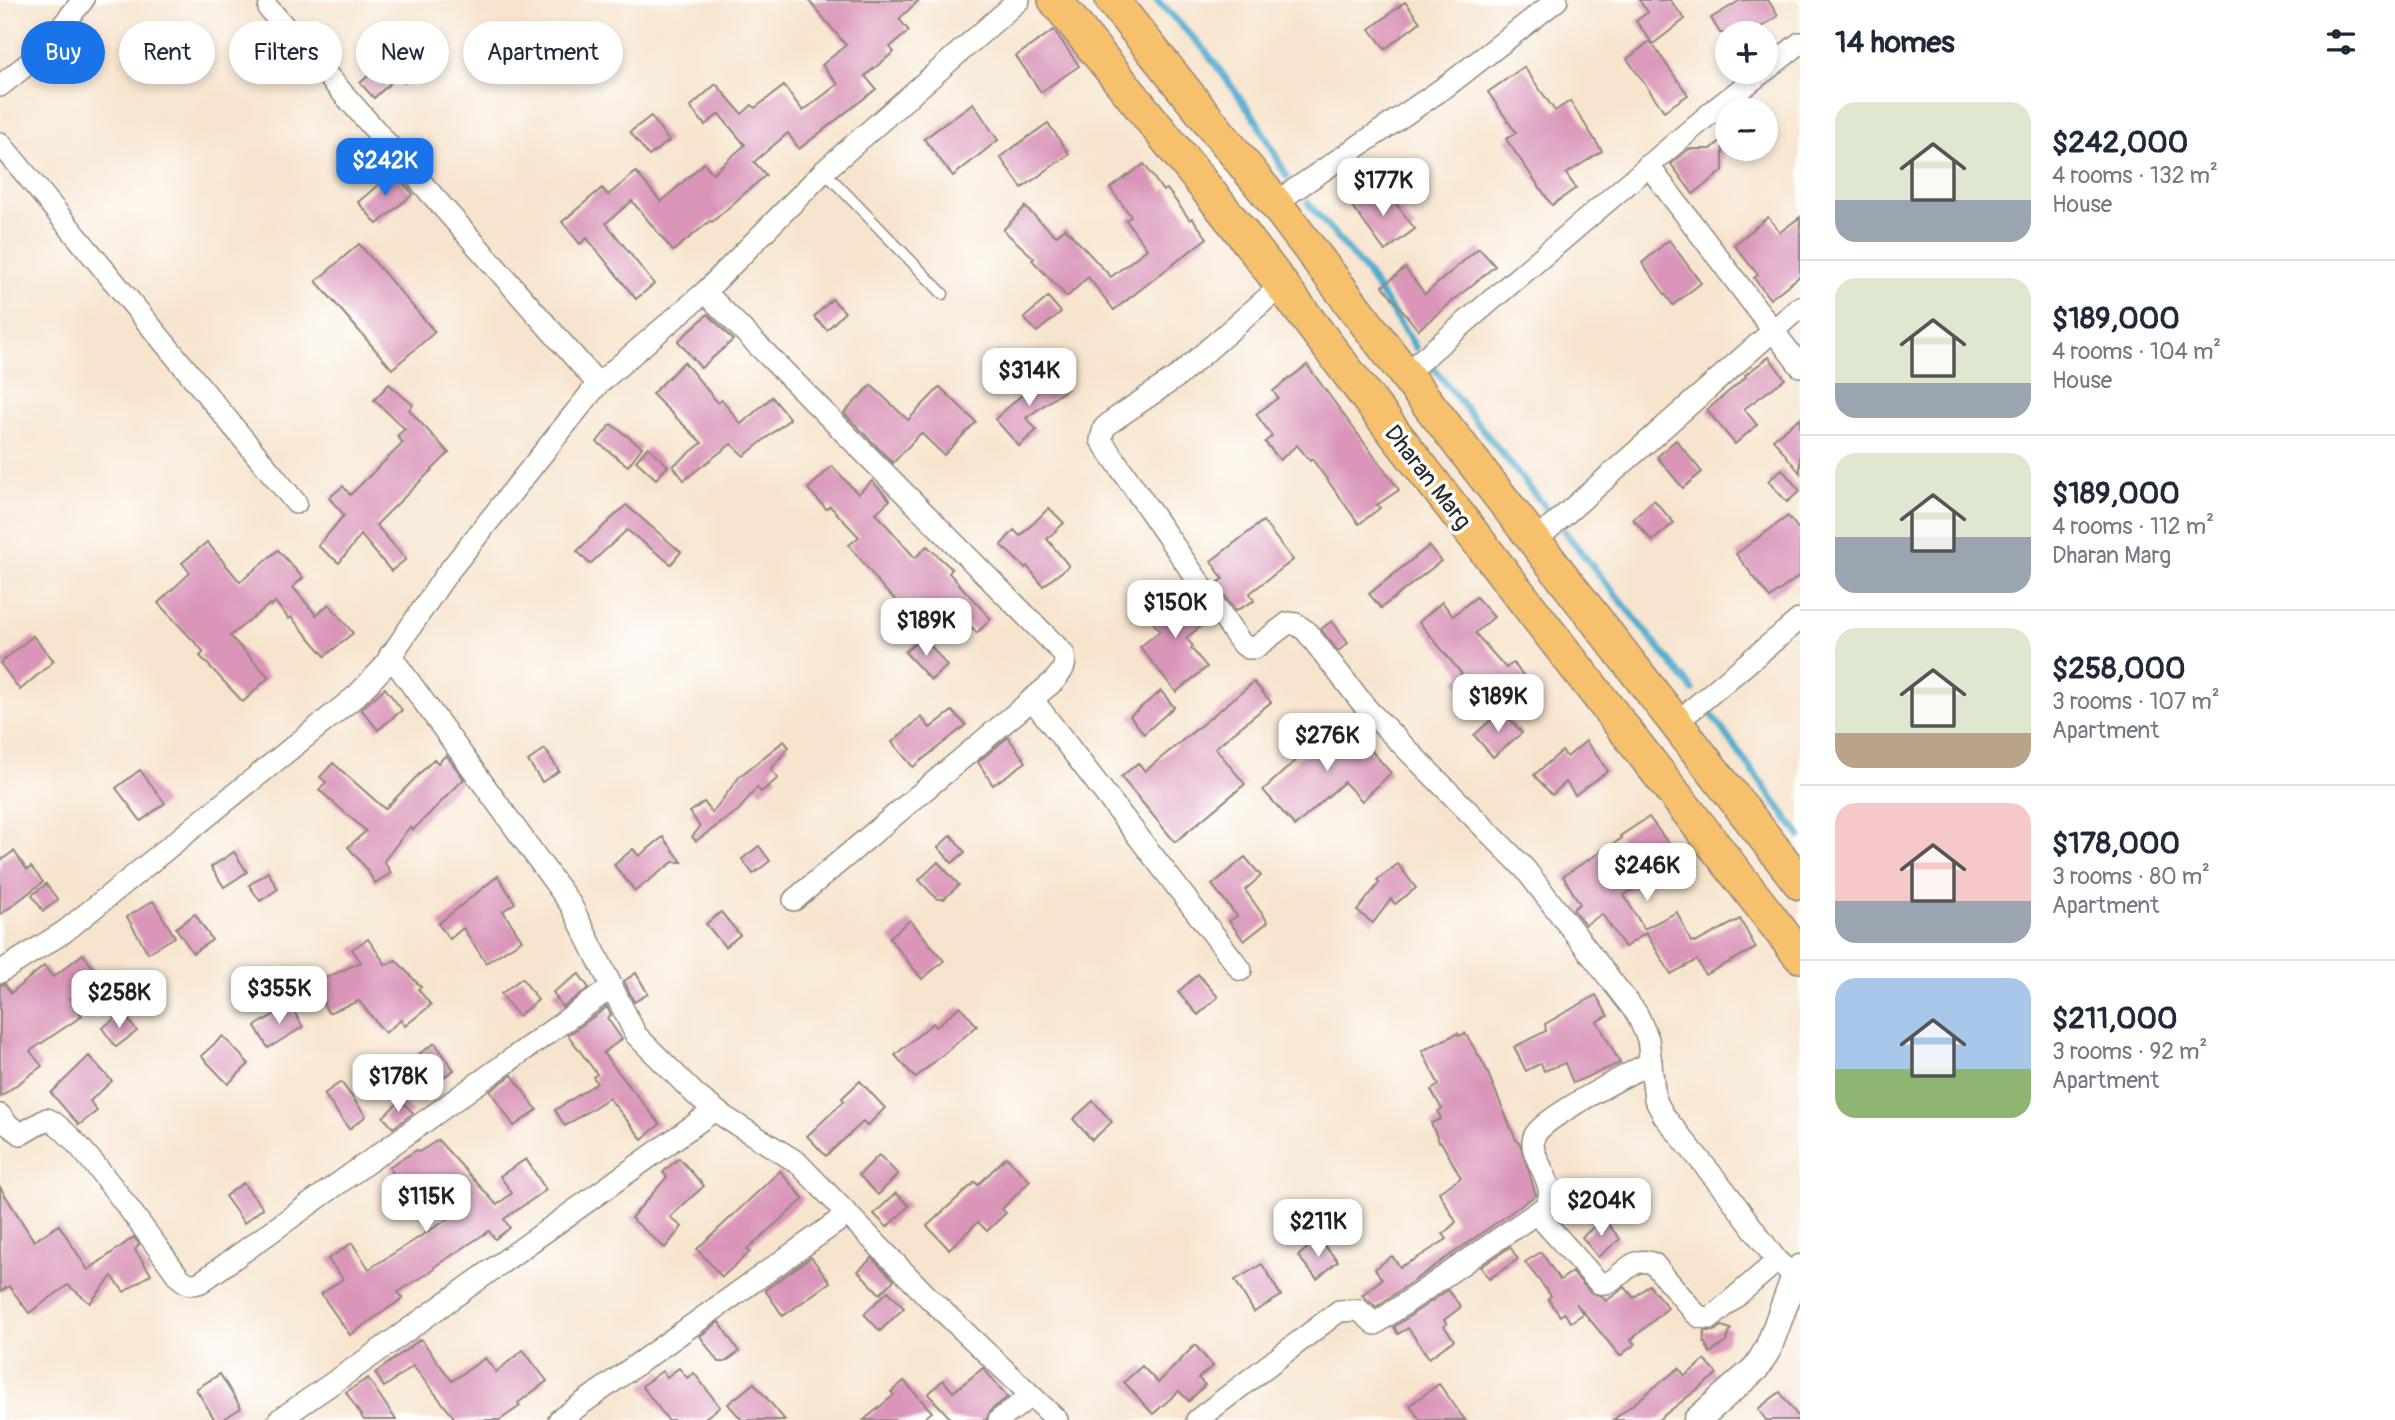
<!DOCTYPE html>
<html lang="en">
<head>
<meta charset="utf-8">
<style>
  :root { --surface:#fff; --page:#f6f6f7; --text:#1f2937; --muted:#747a83; --line:#e0e1e3; --accent:#1a73e8 }
  body { margin:0; font-family:Pangolin,sans-serif; background:var(--page); color:var(--text); height:100vh; display:flex; flex-direction:column; font-size:26px; white-space:nowrap }
  * { box-sizing:border-box; margin:0 }
  p { font-size:23px; color:var(--muted) }
  .icon { flex:none; width:38px; height:38px; fill:none; stroke:currentColor; stroke-width:2; stroke-linecap:round; stroke-linejoin:round }
  .map { position:relative; flex:1; overflow:hidden }
  .panel { display:flex; flex-direction:column; background:var(--surface); width:595px }
  .panel>* { flex:none }
  .guide { position:absolute; left:21px; top:21px; width:665px; height:63px; display:flex; gap:14px }
  .tools { position:absolute; left:1715px; top:21px; display:grid; gap:14px }
  .tools a { display:grid; place-items:center; width:63px; height:63px; border-radius:50%; background:var(--surface); box-shadow:0 4px 10px #0003; font-size:35px }
  .price { position:absolute; translate:-50% -60px; padding:0 16px; border-radius:14px; background:#fff; color:#222; font-size:23px; line-height:46px; filter:drop-shadow(0 2px 4px #0008) }
  .price::after { content:''; position:absolute; left:50%; top:42px; width:21px; height:16px; margin-left:-10px; background:inherit; clip-path:polygon(0 0,100% 0,50% 100%) }
  .price.active { background:var(--accent); color:#fff }
  ul { padding:0; list-style:none }
  li { display:flex; align-items:center; gap:21px; height:175px; padding:0 35px }
  li+li { border-top:2px solid var(--line) }
  li span { display:grid; place-items:center; flex:none; width:196px; height:140px; border-radius:21px; color:#555 }
  li>.icon { margin-inline-start:auto }
  span .icon { width:84px; height:84px; fill:#fffc; stroke-width:1 }
  li b { font-size:30px }
  h2 { display:flex; justify-content:space-between; align-items:center; height:84px; padding:0 35px; font-size:30px }
  .chip { padding:0 24px; border-radius:32px; background:var(--surface); box-shadow:0 4px 10px #0003; font-size:24px; line-height:63px }
  .chip.active { background:var(--accent); color:#fff }
  main { display:flex; flex:1; min-height:0 }
  .map>svg:first-child { display:block }
  .lines { fill:none; stroke-linecap:round; stroke-linejoin:round }
  .stream { stroke:#4fabcd; stroke-width:7 }
  .building { fill:#da95b9 }
  .service-casing { stroke:#91887c; stroke-width:13 }
  .minor-casing { stroke:#91887c; stroke-width:24 }
  .tertiary-casing { stroke:#91887c; stroke-width:29 }
  .primary-casing { stroke:#91887c; stroke-width:36 }
  .service { stroke:#fff; stroke-width:10 }
  .minor { stroke:#fff; stroke-width:21 }
  .tertiary { stroke:#fff; stroke-width:26 }
  .primary { stroke:#f7c06c; stroke-width:33 }
  .labels { text-anchor:middle; stroke-width:7; stroke-linejoin:round; paint-order:stroke }
  .street-label { font-size:24px; fill:#2b2b2b; stroke:#fff }
</style>
</head>
<body>
<main>
<div class="map">
<svg width="1800" height="1420" viewBox="0 0 1800 1420">
  <rect width="100%" height="100%" fill="#fff"/>
  <filter id="ink" filterUnits="userSpaceOnUse"><feTurbulence type="fractalNoise" baseFrequency=".0143" numOctaves="2"/><feDisplacementMap in="SourceGraphic" scale="14" xChannelSelector="R" yChannelSelector="G"/><feConvolveMatrix kernelMatrix="1 2 1 2 8 2 1 2 1" color-interpolation-filters="sRGB"/></filter>
  <filter id="wash" filterUnits="userSpaceOnUse"><feTurbulence type="fractalNoise" baseFrequency=".00686" numOctaves="4" result="noise"/><feDisplacementMap in="SourceGraphic" scale="28" xChannelSelector="R" yChannelSelector="G"/><feGaussianBlur stdDeviation="1.57" result="paint"/><feColorMatrix in="noise" values="0 0 0 0 0 0 0 0 0 0 0 0 0 0 0 0 0 1.4 0 .05"/><feComposite in="paint" operator="in"/></filter>
  <g filter="url(#wash)">
    <rect width="100%" height="100%" fill="#f7e4ce"/>
    <g class="lines">
      <g class="stream">
        <path d="M1157 0 1205 50 1256 120 1287 177"/>
        <path d="M1308 203 1367 273 1416 348"/>
        <path d="M1431 365 1549 512"/>
        <path d="M1564 531 1693 690"/>
        <path d="M1711 714 1800 836"/>
      </g>
    </g>
    <g id="blocks">
      <g class="building">
        <path d="M808 0H919L899 19 909 31 890 47 894 52 865 76 876 89 799 149 788 133 754 162 766 175 712 222 710 221 673 251 632 201 606 223 654 284 636 299 587 238 580 244 562 222 602 188 608 195 636 172 661 202 704 163 713 173 745 145 719 114 705 125 690 107 716 84 742 114 752 105 755 108 784 86 803 111 838 84 822 65 846 45Z"/>
        <path d="M1639 0H1670L1685 19 1653 44 1636 21 1648 12Z"/>
        <path d="M1741 0H1768L1778 16 1752 33H1720L1711 18Z"/>
        <path d="M1405 2 1420 22 1385 49 1370 29Z"/>
        <path d="M1054 30 1079 66 1041 92 1016 56Z"/>
        <path d="M417 32 436 52 404 82 398 76 374 98 360 83Z"/>
        <path d="M1650 41 1688 95 1664 111 1627 59Z"/>
        <path d="M1524 67 1555 111 1570 101 1602 151 1566 174 1576 188 1552 205 1506 139 1516 133 1488 92Z"/>
        <path d="M973 103 998 140 953 176 924 139Z"/>
        <path d="M651 116 669 141 649 156 630 132Z"/>
        <path d="M1048 123 1069 154 1022 188 1000 157Z"/>
        <path d="M1723 139V171L1693 194 1671 164 1689 149H1711Z"/>
        <path d="M1144 164 1163 191 1167 189 1190 220 1192 218 1207 238 1114 310 1088 277 1067 297 1032 260 1034 258 1003 230 1025 207 1056 236 1065 228 1111 277 1147 249 1126 220 1131 216 1110 188Z"/>
        <path d="M394 172 413 194 377 224 358 202Z"/>
        <path d="M1381 184 1415 229 1385 251 1352 206Z"/>
        <path d="M1768 217 1780 232 1800 217V276L1770 299 1754 278 1758 275 1734 245Z"/>
        <path d="M1669 240 1701 283 1673 305 1642 263Z"/>
        <path d="M359 244 435 332 392 369 316 281Z"/>
        <path d="M1479 248 1495 266 1418 330 1383 286 1405 268 1425 294Z"/>
        <path d="M1048 297 1061 312 1037 332 1024 318Z"/>
        <path d="M832 299 845 312 827 330 814 317Z"/>
        <path d="M708 314 733 340 701 368 678 341Z"/>
        <path d="M1769 357 1785 379 1744 409 1757 425 1735 444 1707 410 1746 377 1745 375Z"/>
        <path d="M684 362 718 403 722 400 741 424 772 397 790 419 744 456 731 444 684 480 673 466 702 443 652 394Z"/>
        <path d="M1307 365 1399 490 1377 505 1380 508 1359 524 1312 459 1310 461 1297 445 1280 460 1265 442 1272 436 1256 414 1278 398 1273 391Z"/>
        <path d="M1055 372 1067 389 1026 418 1037 430 1019 446 995 419 1023 394Z"/>
        <path d="M389 384 413 405 409 410 449 453 376 525 406 559 391 571 361 535 339 563 318 546 344 515 329 498 343 486 350 495 403 443 397 436 405 429 374 400Z"/>
        <path d="M871 385 908 420 940 387 976 422 944 455 921 433 893 463 844 413Z"/>
        <path d="M1800 418V473L1773 439Z"/>
        <path d="M611 424 642 447 628 466 597 442Z"/>
        <path d="M1676 440 1702 472 1683 488 1657 457Z"/>
        <path d="M648 447 668 466 656 479 636 461Z"/>
        <path d="M832 466 858 494 872 481 890 500 876 513 915 558 927 546 952 569 949 573 991 619 977 633 963 619 940 641 885 590 849 545 859 537 830 506 826 509 808 489Z"/>
        <path d="M1782 469 1800 491 1787 502 1768 481Z"/>
        <path d="M1654 500 1674 523 1652 541 1633 519Z"/>
        <path d="M626 505 681 552 671 564 627 530 590 564 577 551Z"/>
        <path d="M1049 508 1064 523 1047 539 1069 566 1043 586 1027 566 1025 568 1001 545 1014 530 1020 536Z"/>
        <path d="M1788 516 1800 531V575L1770 598 1736 554Z"/>
        <path d="M1263 521 1293 560 1250 593 1254 601 1235 611 1216 584 1223 579 1211 561Z"/>
        <path d="M207 542 240 582 278 550 303 578 293 587 316 615 329 604 353 633 325 656 291 617 289 619 275 602 271 606 270 604 230 636 269 677 243 702 200 656 204 652 158 603 190 573 182 563Z"/>
        <path d="M1429 546 1441 561 1381 608 1369 594Z"/>
        <path d="M1175 590 1187 605 1195 599 1209 620 1186 638 1193 646 1191 648 1207 667 1176 692 1140 647 1160 631 1145 613Z"/>
        <path d="M1476 597 1494 617 1475 633 1506 668 1513 663 1528 681 1488 716 1455 681 1462 674 1419 622 1442 602 1453 616Z"/>
        <path d="M1332 621 1348 643 1338 651 1321 629Z"/>
        <path d="M33 636 54 661 20 690 0 663Z"/>
        <path d="M923 636 947 666 931 680 905 652Z"/>
        <path d="M1254 682 1271 702 1215 748 1245 784 1175 842 1121 777 1138 763 1145 771Z"/>
        <path d="M385 688 402 710 378 730 361 709Z"/>
        <path d="M1161 691 1174 707 1144 734 1130 716Z"/>
        <path d="M1502 710 1522 733 1493 757 1474 735Z"/>
        <path d="M952 711 966 725 913 767 892 742 921 717 930 728Z"/>
        <path d="M1343 718 1391 773 1362 801 1344 782 1295 826 1263 790Z"/>
        <path d="M1008 737 1026 762 993 785 978 762Z"/>
        <path d="M784 741 789 747 771 769 778 778 761 792 757 787 739 810 696 841 692 837 700 827 690 812 704 802 712 813 740 776Z"/>
        <path d="M1586 741 1608 771 1575 795 1566 782 1552 795 1534 775 1562 751 1567 757Z"/>
        <path d="M545 749 559 771 542 782 528 761Z"/>
        <path d="M446 755 464 779 413 830 410 827 384 861 391 873 375 883 365 867 348 847 366 831 319 790 326 782 320 777 333 763 385 809 434 759 438 763Z"/>
        <path d="M140 770 165 803 141 821 116 788Z"/>
        <path d="M1649 817 1674 851 1656 862 1663 872 1624 895 1644 929 1677 912 1691 942 1694 941 1695 943 1740 919 1756 948 1705 975 1697 960 1671 974 1646 933 1625 947 1602 914 1585 925 1573 909 1580 904 1563 876 1622 838 1620 836Z"/>
        <path d="M951 835 965 852 952 863 938 847Z"/>
        <path d="M663 837 682 862H673L635 891 614 865 633 849 639 856Z"/>
        <path d="M759 846 770 861 753 874 742 859Z"/>
        <path d="M14 851 27 870 31 867 43 882 0 915V861Z"/>
        <path d="M234 852 247 872 224 887 211 867Z"/>
        <path d="M1245 857 1261 876 1245 890 1268 922 1244 941 1229 921 1237 916 1212 885Z"/>
        <path d="M938 862 959 885 944 899H937L919 880Z"/>
        <path d="M1398 864 1416 888 1395 904 1391 899 1373 923 1357 911 1379 883 1377 880Z"/>
        <path d="M268 872 278 889 260 901 249 885Z"/>
        <path d="M498 876 515 903 503 911 522 940 486 963 463 928 450 939 438 924Z"/>
        <path d="M46 884 58 900 43 911 32 895Z"/>
        <path d="M153 901 175 937 148 953 127 917Z"/>
        <path d="M721 912 740 935 725 947 706 924Z"/>
        <path d="M195 914 212 940 193 953 176 928Z"/>
        <path d="M910 920 944 961 922 979 889 938Z"/>
        <path d="M368 939 386 965 396 960 421 987 418 989 431 1005 405 1026 401 1020 385 1033 359 1001 328 1013 314 983 361 962 352 949Z"/>
        <path d="M83 954 99 977 70 998 82 1016 30 1051 42 1066 0 1097V985L5 984 11 993 44 966 53 977Z"/>
        <path d="M636 973 648 994 634 1002 624 981Z"/>
        <path d="M579 974 589 988 562 1007 553 992Z"/>
        <path d="M1198 974 1218 997 1198 1015 1178 992Z"/>
        <path d="M522 978 538 1000 518 1016 501 994Z"/>
        <path d="M1596 995 1608 1016 1597 1021 1620 1063 1573 1083 1565 1063 1544 1071 1541 1063 1526 1071 1514 1047 1546 1031 1545 1024Z"/>
        <path d="M290 1005 303 1027 268 1048 255 1026Z"/>
        <path d="M960 1006 977 1026 915 1078 895 1055 933 1023 936 1027Z"/>
        <path d="M607 1007 611 1015 607 1018 622 1039 603 1053 660 1124 642 1139 609 1098 565 1126 555 1110 597 1083 593 1077 597 1074 568 1035Z"/>
        <path d="M123 1013 137 1031 116 1047 102 1028Z"/>
        <path d="M1458 1033 1459 1036 1465 1033 1484 1064 1516 1140 1520 1144 1536 1195 1376 1307 1362 1295 1382 1279 1375 1269 1392 1256 1400 1267 1414 1260 1447 1239 1443 1234 1456 1222 1439 1192 1461 1178 1441 1142H1439L1431 1123 1441 1119 1438 1111 1442 1109 1431 1090 1439 1085 1422 1051Z"/>
        <path d="M223 1036 249 1064 228 1084 201 1056Z"/>
        <path d="M435 1043 454 1070 435 1083 416 1056Z"/>
        <path d="M89 1056 112 1081 90 1101 97 1111 79 1125 51 1093Z"/>
        <path d="M512 1075 537 1110 514 1126 490 1091Z"/>
        <path d="M860 1081 885 1108 867 1126 863 1122 826 1156 807 1136 844 1101 842 1098Z"/>
        <path d="M341 1082 366 1116 349 1129 324 1094Z"/>
        <path d="M401 1100 413 1113 393 1128 383 1117Z"/>
        <path d="M1093 1101 1112 1122 1092 1140 1073 1119Z"/>
        <path d="M438 1140 497 1205 512 1193 500 1176 526 1159 546 1190 504 1219 510 1228 495 1239 489 1231 434 1267 435 1269 398 1292 403 1298 350 1335 321 1294 343 1279 328 1259 352 1243 369 1269 462 1210 441 1181 410 1201 389 1167 417 1150 419 1152Z"/>
        <path d="M879 1155 898 1174 878 1195 859 1175Z"/>
        <path d="M1006 1157 1030 1181 1002 1209 1006 1213 987 1231 978 1222 949 1249 927 1226 975 1182 978 1185Z"/>
        <path d="M679 1158 704 1186 670 1217 682 1227 665 1248 631 1218 667 1177 663 1172Z"/>
        <path d="M780 1171 804 1199 747 1249 750 1252 722 1277 697 1249Z"/>
        <path d="M243 1183 263 1208 244 1223 225 1196Z"/>
        <path d="M0 1187 34 1241 59 1225 88 1270 134 1237 139 1244 135 1250 151 1274 124 1292 112 1276 90 1303 68 1285 29 1313 9 1286 0 1292Z"/>
        <path d="M896 1193 909 1206 887 1227 874 1214Z"/>
        <path d="M1604 1219 1620 1239 1598 1257 1582 1237Z"/>
        <path d="M1318 1239 1338 1261 1317 1279 1298 1256Z"/>
        <path d="M1510 1247 1518 1259 1489 1279 1481 1267Z"/>
        <path d="M1541 1252 1560 1280 1572 1272 1590 1292 1602 1296 1606 1301 1625 1287 1634 1298 1649 1285 1668 1308 1631 1340 1635 1344 1620 1356 1576 1303 1583 1314 1571 1322 1564 1313 1560 1316 1548 1299 1551 1296 1525 1262Z"/>
        <path d="M811 1257 830 1282 783 1316 765 1290Z"/>
        <path d="M872 1258 894 1280 880 1294 858 1271Z"/>
        <path d="M1262 1264 1281 1296 1254 1312 1235 1280Z"/>
        <path d="M1448 1290 1461 1307 1444 1320 1447 1324 1444 1326 1454 1340 1429 1358 1408 1328 1398 1334 1394 1327Z"/>
        <path d="M888 1291 904 1308 880 1331 864 1314Z"/>
        <path d="M719 1322 739 1352 725 1362H718L700 1336Z"/>
        <path d="M1722 1326 1731 1329 1726 1342 1710 1353 1704 1341V1331H1714Z"/>
        <path d="M421 1339 452 1381 485 1358 496 1372 523 1350 547 1381 518 1403 520 1406 500 1420H456L413 1366 384 1387 375 1373Z"/>
        <path d="M1195 1345 1213 1366 1198 1378 1205 1385 1189 1401 1179 1391 1153 1414 1124 1382 1142 1366 1158 1383Z"/>
        <path d="M1705 1360 1717 1374 1658 1420H1613L1679 1368 1685 1376Z"/>
        <path d="M679 1368 687 1378 694 1373 720 1407 702 1420H668L642 1386 662 1371 667 1377Z"/>
        <path d="M983 1368 1008 1397 991 1410 986 1420H952L928 1394 943 1380 953 1392Z"/>
        <path d="M220 1374 241 1408 222 1420H215L196 1389Z"/>
        <path d="M368 1378 396 1420H364L346 1392Z"/>
        <path d="M904 1381 932 1412 922 1420H864L894 1395 891 1392Z"/>
        <path d="M754 1383 785 1420H742L728 1404Z"/>
        <path d="M1439 1384 1465 1420H1420L1410 1405Z"/>
        <path d="M1780 1392 1800 1419V1420H1766L1758 1409Z"/>
      </g>
    </g>
  </g>
  <g filter="url(#ink)">
    <use href="#blocks" fill-opacity="0" stroke="#91887c" stroke-width="2"/>
    <g class="lines">
      <g class="service-casing">
        <path id="service" d="M824 171 943 294"/>
      </g>
      <g class="minor-casing">
        <g id="minor">
          <path d="M269 9 598 384"/>
          <path d="M1766 70 1800 43"/>
          <path d="M0 86 40 54 83 0"/>
          <path d="M0 143 296 503"/>
          <path d="M1648 165 1800 366"/>
          <path d="M1275 203 1448 85 1557 0"/>
          <path d="M1282 285 1178 376 1112 421 1104 428 1101 440 1241 643 1248 648H1255L1288 623 1296 624 1306 631 1367 709 1525 869 1637 1014 1648 1039 1655 1099 1664 1116 1727 1193 1777 1261 1795 1276"/>
          <path d="M705 292 1063 653C1068 664 1062 672 1054 681L794 900"/>
          <path d="M1405 374 1714 110 1763 72"/>
          <path d="M1534 542 1800 307"/>
          <path d="M390 655 571 905 636 1035 696 1095 726 1118 797 1162 929 1298 1057 1420"/>
          <path d="M1032 699 1241 970"/>
          <path d="M1677 722 1800 619"/>
          <path d="M0 972 64 932 356 696 382 669 445 576 598 384 705 292 824 171 1019 0"/>
          <path d="M0 1115 7 1124 21 1134 47 1119C73 1126 158 1249 179 1277 187 1284 191 1286 201 1282L612 987"/>
          <path d="M1536 1213 1599 1283C1620 1287 1628 1252 1654 1264L1695 1313 1700 1317 1711 1318 1777 1261"/>
          <path d="M279 1420 363 1362 715 1110"/>
          <path d="M559 1420 848 1214"/>
          <path d="M999 1420 1031 1396"/>
          <path d="M1197 1420 1339 1311 1359 1310 1375 1324 1545 1207C1562 1184 1524 1155 1535 1135 1545 1116 1628 1075 1651 1062"/>
        </g>
      </g>
      <g class="tertiary-casing">
        <path id="tertiary" d="M1697 1420 1756 1368 1768 1349 1795 1276 1800 1268"/>
      </g>
      <g class="primary-casing">
        <g id="primary">
          <path d="M1055 0 1239 229 1369 400 1800 956"/>
          <path d="M1112 0 1275 203 1405 374 1800 883"/>
        </g>
      </g>
      <use href="#service" class="service"/>
      <use href="#minor" class="minor"/>
      <use href="#tertiary" class="tertiary"/>
      <use href="#primary" class="primary"/>
    </g>
  </g>
  <g class="labels">
    <g class="street-label">
      <text transform="translate(1428 477) rotate(52)" y="8">Dharan Marg</text>
    </g>
  </g>
</svg>
<div class="tools">
<a>+</a>
<a>−</a>
</div>
<b class="price active" style="left:385px;top:198px">$242K</b>
<b class="price" style="left:1383px;top:218px">$177K</b>
<b class="price" style="left:1029px;top:408px">$314K</b>
<b class="price" style="left:1175px;top:640px">$150K</b>
<b class="price" style="left:926px;top:658px">$189K</b>
<b class="price" style="left:1498px;top:734px">$189K</b>
<b class="price" style="left:1327px;top:773px">$276K</b>
<b class="price" style="left:1647px;top:903px">$246K</b>
<b class="price" style="left:279px;top:1026px">$355K</b>
<b class="price" style="left:119px;top:1030px">$258K</b>
<b class="price" style="left:398px;top:1114px">$178K</b>
<b class="price" style="left:426px;top:1234px">$115K</b>
<b class="price" style="left:1601px;top:1238px">$204K</b>
<b class="price" style="left:1318px;top:1259px">$211K</b>
<div class="guide">
<a class="chip active">Buy</a>
<a class="chip">Rent</a>
<a class="chip">Filters</a>
<a class="chip">New</a>
<a class="chip">Apartment</a>
</div>
</div>
<section class="panel">
<h2>14 homes<svg class="icon" aria-label="filters" viewBox="0 0 24 24"><path d="M4 7h16M4 17h16"/><circle cx="9" cy="7" r="2"/><circle cx="15" cy="17" r="2"/></svg></h2>
<ul>
<li><span style="background:linear-gradient(#dfe7d0 70%,#9aa5b1 0)"><svg class="icon" aria-label="home" viewBox="0 0 24 24"><path d="M3 11l9-7 9 7M6 9v11h12V9"/></svg></span><div><b>$242,000</b><p>4 rooms · 132 m²</p><p>House</p></div></li>
<li><span style="background:linear-gradient(#dfe7d0 75%,#9aa5b1 0)"><svg class="icon" aria-label="home" viewBox="0 0 24 24"><path d="M3 11l9-7 9 7M6 9v11h12V9"/></svg></span><div><b>$189,000</b><p>4 rooms · 104 m²</p><p>House</p></div></li>
<li><span style="background:linear-gradient(#dfe7d0 60%,#9aa5b1 0)"><svg class="icon" aria-label="home" viewBox="0 0 24 24"><path d="M3 11l9-7 9 7M6 9v11h12V9"/></svg></span><div><b>$189,000</b><p>4 rooms · 112 m²</p><p>Dharan Marg</p></div></li>
<li><span style="background:linear-gradient(#dfe7d0 75%,#b9a48a 0)"><svg class="icon" aria-label="home" viewBox="0 0 24 24"><path d="M3 11l9-7 9 7M6 9v11h12V9"/></svg></span><div><b>$258,000</b><p>3 rooms · 107 m²</p><p>Apartment</p></div></li>
<li><span style="background:linear-gradient(#f6c9c9 70%,#9aa5b1 0)"><svg class="icon" aria-label="home" viewBox="0 0 24 24"><path d="M3 11l9-7 9 7M6 9v11h12V9"/></svg></span><div><b>$178,000</b><p>3 rooms · 80 m²</p><p>Apartment</p></div></li>
<li><span style="background:linear-gradient(#a9c7e8 65%,#8fb573 0)"><svg class="icon" aria-label="home" viewBox="0 0 24 24"><path d="M3 11l9-7 9 7M6 9v11h12V9"/></svg></span><div><b>$211,000</b><p>3 rooms · 92 m²</p><p>Apartment</p></div></li>
</ul>
</section>
</main>
</body>
</html>
